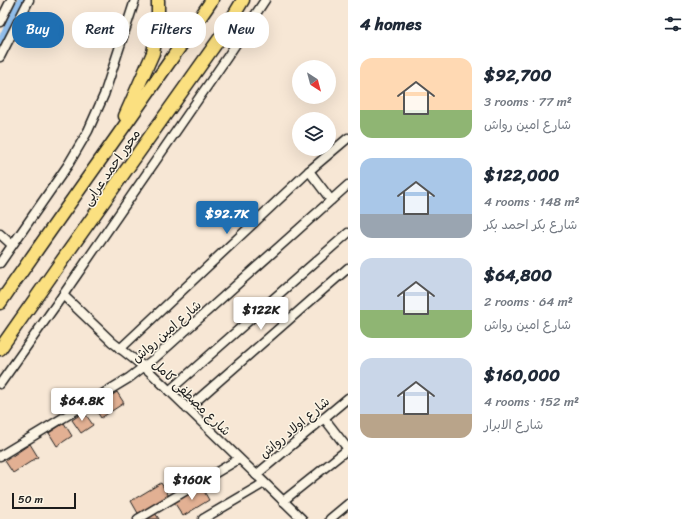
<!DOCTYPE html>
<html lang="en">
<head>
<meta charset="utf-8">
<style>
  :root { --surface:#fff; --page:#f6f6f7; --text:#1f2937; --muted:#747a83; --accent:#1f6fb2 }
  body { margin:0; font-family:Sriracha,"Playpen Sans Arabic",sans-serif; background:var(--page); color:var(--text); height:100vh; display:flex; flex-direction:column; font-size:15px; white-space:nowrap }
  * { box-sizing:border-box; margin:0 }
  p { font-size:13px; color:var(--muted) }
  .icon { flex:none; width:22px; height:22px; fill:none; stroke:currentColor; stroke-width:2; stroke-linecap:round; stroke-linejoin:round }
  .map { position:relative; flex:1; overflow:hidden }
  .side { display:flex; flex-direction:column; background:var(--surface); width:348px }
  .side>* { flex:none }
  .guide { position:absolute; left:12px; top:12px; width:276px; height:36px; display:flex; gap:8px }
  .needle { width:26px; rotate:144deg }
  .controls { position:absolute; left:292px; top:60px; display:grid; gap:8px }
  .controls a { display:grid; place-items:center; width:44px; height:44px; border-radius:50%; background:var(--surface); box-shadow:0 4px 16px #0002; font-size:20px }
  .scale { position:absolute; left:12px; bottom:10px; width:64px; box-sizing:border-box; padding-left:4px; border:2px solid #1c1c1c; border-top:0; font-size:11px; line-height:14px; white-space:nowrap; color:#1c1c1c; -webkit-text-stroke:3px #fcf5e5; paint-order:stroke }
  .price { position:absolute; translate:-50% -34px; padding:0 9px; border-radius:4px; background:#fff; color:#222; font-size:13px; line-height:26px; filter:drop-shadow(0 1px 2px #0008) }
  .price::after { content:''; position:absolute; left:50%; top:24px; width:12px; height:9px; margin-left:-6px; background:inherit; clip-path:polygon(0 0,100% 0,50% 100%) }
  .price.current { background:var(--accent); color:#fff }
  ul { padding:0; list-style:none }
  li { display:flex; align-items:center; gap:12px; height:100px; padding:0 12px }
  li span { display:grid; place-items:center; flex:none; width:112px; height:80px; border-radius:12px; color:#555 }
  li>.icon { margin-inline-start:auto }
  span .icon { width:48px; height:48px; fill:#fffc; stroke-width:1 }
  li b { font-size:17px }
  h2 { display:flex; justify-content:space-between; align-items:center; height:48px; padding:0 12px; font-size:17px }
  .pill { padding:0 14px; border-radius:16px; background:var(--surface); box-shadow:0 4px 16px #0002; font-size:14px; line-height:36px }
  .pill.current { background:var(--accent); color:#fff }
  main { display:flex; flex:1; min-height:0 }
  .map>svg:first-child { display:block }
  .lines { fill:none; stroke-linecap:round; stroke-linejoin:round }
  .canal { stroke:#93c0ed; stroke-width:9 }
  .building { fill:#e2b093; stroke:#1c1c1c }
  .minor-casing { stroke:#1c1c1c; stroke-width:11 }
  .highway-casing { stroke:#1c1c1c; stroke-width:15 }
  .minor { stroke:#fcf5e5; stroke-width:8 }
  .highway { stroke:#fbe080; stroke-width:12 }
  .labels { text-anchor:middle; stroke-width:3; stroke-linejoin:round; paint-order:stroke }
  .street-label { font-size:13px; fill:#1c1c1c; stroke:#fcf5e5 }
</style>
</head>
<body>
<main>
<div class="map">
<svg width="348" height="519" viewBox="0 0 348 519">
  <rect width="100%" height="100%" fill="#f7e7d5"/>
  <filter id="ink" filterUnits="userSpaceOnUse"><feTurbulence type="fractalNoise" baseFrequency=".025" numOctaves="2"/><feDisplacementMap in="SourceGraphic" scale="8" xChannelSelector="R" yChannelSelector="G"/><feConvolveMatrix kernelMatrix="1 2 1 2 8 2 1 2 1" color-interpolation-filters="sRGB"/></filter>
  <g filter="url(#ink)">
    <g class="lines">
      <path class="canal" d="M0 44 22 0"/>
    </g>
    <g class="building">
      <path d="M117 392 124 403 101 418 94 407Z"/>
      <path d="M84 412 93 425 81 433 72 420Z"/>
      <path d="M64 423 72 436 57 446 49 433Z"/>
      <path d="M30 444 38 457 13 473 5 461Z"/>
      <path d="M161 483 170 498 139 515 131 501Z"/>
      <path d="M201 486 209 500 183 516 174 502Z"/>
      <path d="M155 513 159 519H145Z"/>
    </g>
    <g class="lines">
      <g class="minor-casing">
        <g id="minor">
          <path d="M0 22 11 0"/>
          <path d="M0 57 29 0"/>
          <path d="M309 171 331 200"/>
          <path d="M0 234 12 245"/>
          <path d="M0 263 68 165 88 131 104 95 135 0"/>
          <path d="M63 295 112 342 149 371 302 519"/>
          <path d="M120 349 309 171 348 138"/>
          <path d="M0 384 63 295 228 56 265 0"/>
          <path d="M169 391 348 233"/>
          <path d="M187 409 348 268"/>
          <path d="M324 418 348 449"/>
          <path d="M0 456 129 378 155 358 348 185"/>
          <path d="M256 475 348 398"/>
          <path d="M283 501 348 449"/>
          <path d="M138 519 239 459"/>
          <path d="M203 519 264 483"/>
          <path d="M330 519 348 504"/>
        </g>
      </g>
      <g class="highway-casing">
        <g id="highway">
          <path d="M125 116 153 53 156 37 158 20V0"/>
          <path d="M0 303C70 201 143 102 212 0"/>
          <path d="M0 349 56 269 222 35 243 0"/>
        </g>
      </g>
      <use href="#minor" class="minor"/>
      <use href="#highway" class="highway"/>
    </g>
  </g>
  <g class="labels">
    <g class="street-label">
      <text transform="translate(111 167) rotate(-55)" y="5">محور احمد عرابى</text>
      <text transform="translate(166 331) rotate(-41)" y="5">شارع امين رواش</text>
      <text transform="translate(192 397) rotate(44)" y="5">شارع مصطفى كامل</text>
      <text transform="translate(294 427) rotate(-40)" y="5">شارع اولاد رواش</text>
    </g>
  </g>
</svg>
<div class="controls">
<a><svg class="needle" viewBox="-14 -14 28 28"><path d="M0-13l5 13h-10z" fill="#e53935"/><path d="M0 13l5-13h-10z" fill="#747a83"/></svg></a>
<a><svg class="icon" aria-label="layers" viewBox="0 0 24 24"><path d="M12 4l9 5-9 5-9-5zM3 14l9 5 9-5"/></svg></a>
</div>
<div class="scale">50 m</div>
<b class="price current" style="left:227px;top:235px">$92.7K</b>
<b class="price" style="left:261px;top:331px">$122K</b>
<b class="price" style="left:82px;top:422px">$64.8K</b>
<b class="price" style="left:192px;top:501px">$160K</b>
<div class="guide">
<a class="pill current">Buy</a>
<a class="pill">Rent</a>
<a class="pill">Filters</a>
<a class="pill">New</a>
</div>
</div>
<section class="side">
<h2>4 homes<svg class="icon" aria-label="filters" viewBox="0 0 24 24"><path d="M4 7h16M4 17h16"/><circle cx="9" cy="7" r="2"/><circle cx="15" cy="17" r="2"/></svg></h2>
<ul>
<li><span style="background:linear-gradient(#ffd9b3 65%,#8fb573 0)"><svg class="icon" aria-label="home" viewBox="0 0 24 24"><path d="M3 11l9-7 9 7M6 9v11h12V9"/></svg></span><div><b>$92,700</b><p>3 rooms · 77 m²</p><p>شارع امين رواش</p></div></li>
<li><span style="background:linear-gradient(#a9c7e8 70%,#9aa5b1 0)"><svg class="icon" aria-label="home" viewBox="0 0 24 24"><path d="M3 11l9-7 9 7M6 9v11h12V9"/></svg></span><div><b>$122,000</b><p>4 rooms · 148 m²</p><p>شارع بكر احمد بكر</p></div></li>
<li><span style="background:linear-gradient(#c9d6e8 65%,#8fb573 0)"><svg class="icon" aria-label="home" viewBox="0 0 24 24"><path d="M3 11l9-7 9 7M6 9v11h12V9"/></svg></span><div><b>$64,800</b><p>2 rooms · 64 m²</p><p>شارع امين رواش</p></div></li>
<li><span style="background:linear-gradient(#c9d6e8 70%,#b9a48a 0)"><svg class="icon" aria-label="home" viewBox="0 0 24 24"><path d="M3 11l9-7 9 7M6 9v11h12V9"/></svg></span><div><b>$160,000</b><p>4 rooms · 152 m²</p><p>شارع الابرار</p></div></li>
</ul>
</section>
</main>
</body>
</html>
